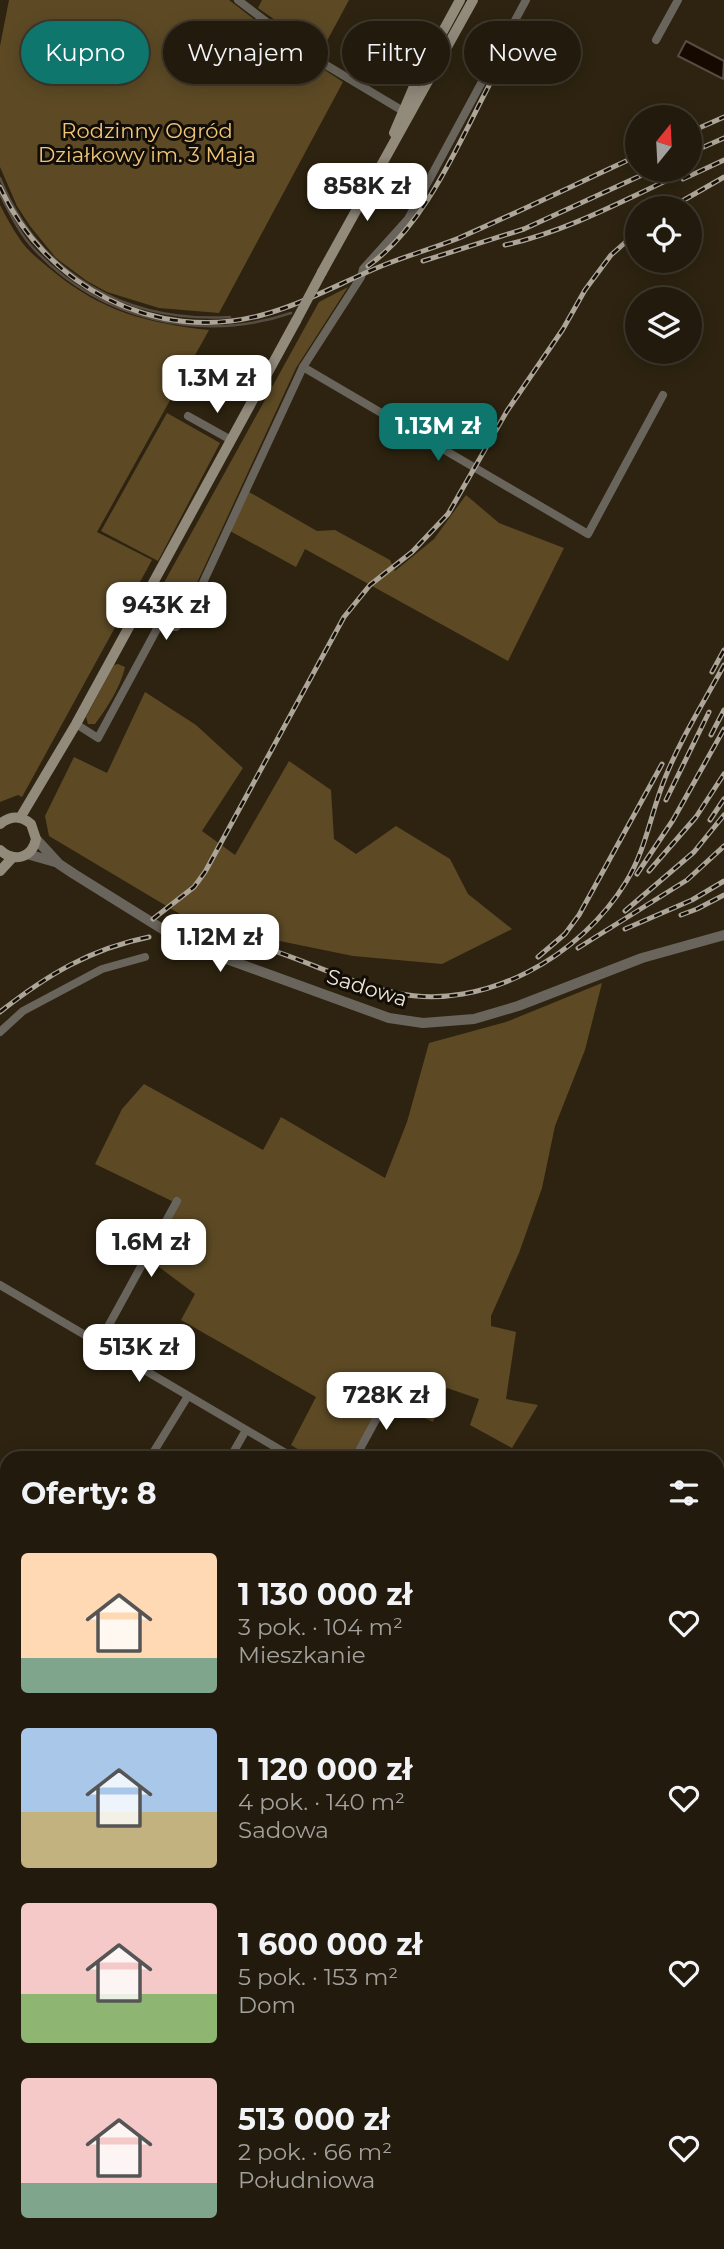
<!DOCTYPE html>
<html lang="pl">
<head>
<meta charset="utf-8">
<style>
  :root { --surface:#221a0c; --page:#2e271a; --text:#f1f3f6; --muted:#a2a19d; --line:#3f382d; --accent:#0f766e }
  body { margin:0; font-family:Montserrat,sans-serif; background:var(--page); color:var(--text); height:100vh; display:flex; flex-direction:column; font-size:26px; white-space:nowrap }
  * { box-sizing:border-box; margin:0 }
  p { font-size:23px; color:var(--muted) }
  .icon { flex:none; width:38px; height:38px; fill:none; stroke:currentColor; stroke-width:2; stroke-linecap:round; stroke-linejoin:round }
  .map { position:relative; flex:1; overflow:hidden }
  .drawer { position:absolute; left:0px; top:1451px; width:724px; height:800px; display:flex; flex-direction:column; background:var(--surface); border-radius:21px 21px 0 0; box-shadow:0 4px 18px #0003,0 0 0 2px var(--line) }
  .drawer>* { flex:none }
  .banner { position:absolute; left:21px; top:21px; width:682px; height:63px; display:flex; gap:14px }
  .needle { width:46px; rotate:18deg }
  .buttons { position:absolute; left:625px; top:105px; display:grid; gap:14px }
  .buttons a { display:grid; place-items:center; width:77px; height:77px; border-radius:50%; background:var(--surface); box-shadow:0 4px 18px #0003,0 0 0 2px var(--line); font-size:35px }
  .price { position:absolute; translate:-50% -60px; padding:0 16px; border-radius:14px; background:#fff; color:#222; font-size:23px; line-height:46px; filter:drop-shadow(0 2px 4px #0008) }
  .price::after { content:''; position:absolute; left:50%; top:42px; width:21px; height:16px; margin-left:-10px; background:inherit; clip-path:polygon(0 0,100% 0,50% 100%) }
  .price.on { background:var(--accent); color:#fff }
  ul { padding:0; list-style:none }
  li { display:flex; align-items:center; gap:21px; height:175px; padding:0 21px }
  li span { display:grid; place-items:center; flex:none; width:196px; height:140px; border-radius:7px; color:#555 }
  li>.icon { margin-inline-start:auto }
  span .icon { width:84px; height:84px; fill:#fffc; stroke-width:1 }
  li b { font-size:30px }
  h2 { display:flex; justify-content:space-between; align-items:center; height:84px; padding:0 21px; font-size:30px }
  .pill { padding:0 24px; border-radius:32px; background:var(--surface); box-shadow:0 4px 18px #0003,0 0 0 2px var(--line); font-size:24px; line-height:63px }
  .pill.on { background:var(--accent); color:#fff }
  .map>svg:first-child { display:block }
  .green { fill:#5d4a25 }
  .water { fill:#160a00; stroke:#574c42; stroke-width:2 }
  .lines { fill:none; stroke-linecap:round; stroke-linejoin:round }
  .stream { stroke:#574c42; stroke-width:2.5 }
  .minor { stroke:#6a655c; stroke-width:8 }
  .tertiary { stroke:#6a655c; stroke-width:10 }
  .secondary { stroke:#928a7b; stroke-width:10 }
  .rail-casing { stroke:#ada597; stroke-width:5 }
  .rail { stroke:#120d06; stroke-width:2.5; stroke-dasharray:8; stroke-linecap:butt }
  .secondary-bridge { stroke:#928a7b; stroke-width:10 }
  .labels { text-anchor:middle; stroke-width:6; stroke-linejoin:round; paint-order:stroke }
  .park-label { font-size:21px; fill:#efc679; stroke:#120d06 }
  .street-label { font-size:21px; fill:#eee7dc; stroke:#120d06 }
</style>
</head>
<body>
<div class="map">
<svg width="724" height="2249" viewBox="0 0 724 2249">
  <rect width="100%" height="100%" fill="#2d2310"/>
  <g class="green">
    <path d="M9 0H229L290 47 343 82 219 313 159 308 107 292 87 281 56 258 30 226 17 206 0 167V46Z"/>
    <path d="M262 0H349L321 52 258 8Z"/>
    <path d="M0 205C6 216 12 228 19 238 27 251 42 262 54 272 103 312 147 323 209 330L97 532 152 560 22 797 18 795 0 802Z"/>
    <path d="M348 287 296 368 190 598 159 625 150 608 319 302Z"/>
    <path d="M167 413 220 443 158 561 101 531Z"/>
    <path d="M249 492 317 531 335 530 390 560 395 571 434 539 466 495 499 523 564 548 508 661 305 549 296 567 230 531Z"/>
    <path d="M118 664 125 667C121 686 107 708 95 724H88L86 717 114 665Z"/>
    <path d="M145 692 196 725 243 768 202 831 235 855 289 761 331 790 334 839 356 854 396 826 450 859 468 894 512 929 442 964 353 956 245 934 185 917 49 836 45 816 74 757 107 773Z"/>
    <path d="M602 983 585 1050 555 1126 542 1188 519 1253 491 1316V1326L516 1332 506 1399 538 1405 512 1448 470 1425 479 1399 447 1388 433 1422 385 1399 350 1458H312L291 1445 316 1397 181 1320 195 1294 147 1258 176 1203 95 1164 122 1109 144 1084 263 1150 281 1117 385 1178 407 1122 429 1043 506 1022Z"/>
  </g>
  <path class="water" d="M686 41 724 61 723 79 678 56Z"/>
  <g class="lines">
    <g class="stream">
      <path d="M0 178C39 276 128 323 230 317"/>
      <path d="M0 194C10 213 19 233 34 249 99 319 200 344 291 313"/>
      <path d="M0 1923 7 1941"/>
      <path d="M718 2217 724 2218"/>
      <path d="M615 2244 619 2249"/>
    </g>
    <g class="minor">
      <path d="M238 0 311 56 408 114"/>
      <path d="M656 40 678 0"/>
      <path d="M303 367 588 534 663 395"/>
      <path d="M188 416 231 440"/>
      <path d="M158 627H176L188 615 303 367 361 277 363 269 408 219 526 0"/>
      <path d="M76 724 98 738 158 627 136 614"/>
      <path d="M0 1032 23 1011 102 969 145 957"/>
      <path d="M0 1285 294 1458"/>
      <path d="M99 1343 177 1201"/>
      <path d="M151 1456 188 1396"/>
      <path d="M230 1458 246 1430"/>
      <path d="M355 1458 391 1392"/>
      <path d="M718 1706 724 1710"/>
      <path d="M718 1848 724 1852"/>
      <path d="M718 1893 724 1881"/>
      <path d="M718 1985 724 1989"/>
      <path d="M234 2249 236 2244"/>
    </g>
    <g class="tertiary">
      <path d="M36 839 59 864 74 874 188 945 389 1018 423 1023 474 1019 518 1006 642 958 724 935"/>
      <path d="M27 854 55 862"/>
    </g>
    <g class="secondary">
      <path d="M394 133 418 77 460 0"/>
      <path d="M322 272 473 0"/>
      <path d="M20 818 76 724 296 321"/>
      <path d="M0 824C10 816 20 815 31 824L36 839C32 858 14 863 0 850"/>
      <path d="M0 871 12 858"/>
    </g>
    <g class="rail-casing">
      <g id="rail">
        <path d="M690 132 724 117"/>
        <path d="M690 153 724 138"/>
        <path d="M683 179 724 160"/>
        <path d="M0 187C45 286 155 344 262 315 304 304 344 281 384 265 409 255 434 248 459 238 519 212 578 183 637 156"/>
        <path d="M670 208 724 177"/>
        <path d="M505 245C569 231 630 197 689 170"/>
        <path d="M423 261 524 229 653 170"/>
        <path d="M368 266C427 224 460 139 494 76"/>
        <path d="M712 672 724 650"/>
        <path d="M711 735 724 710"/>
        <path d="M666 800 709 712"/>
        <path d="M710 820 724 799"/>
        <path d="M649 871 696 817 724 774"/>
        <path d="M637 874 673 820 724 729"/>
        <path d="M625 911 694 852 724 815"/>
        <path d="M681 915 697 909 724 895"/>
        <path d="M153 919 194 887 205 872 344 617 370 585 412 552 448 514 507 411 563 329 585 290 611 255 637 232"/>
        <path d="M625 929 692 900 724 881"/>
        <path d="M187 934C266 935 323 977 396 993 484 1012 581 956 626 882 646 850 651 812 665 778 681 738 704 702 724 665"/>
        <path d="M578 948 687 880 724 846"/>
        <path d="M538 957 565 934 579 915 662 764"/>
        <path d="M0 1012C47 975 90 949 149 937"/>
      </g>
    </g>
    <use href="#rail" class="rail"/>
    <path class="secondary-bridge" d="M296 321 322 272"/>
  </g>
  <g class="labels">
    <g class="park-label">
      <text x="147" y="138">Rodzinny Ogród<tspan x="147" dy="24">Działkowy im. 3 Maja</tspan></text>
    </g>
    <g class="street-label">
      <text transform="translate(367 988) rotate(17)" y="7">Sadowa</text>
    </g>
  </g>
</svg>
<div class="buttons">
<a><svg class="needle" viewBox="-14 -14 28 28"><path d="M0-13l5 13h-10z" fill="#e53935"/><path d="M0 13l5-13h-10z" fill="#a2a19d"/></svg></a>
<a><svg class="icon" aria-label="locate" viewBox="0 0 24 24"><circle cx="12" cy="12" r="6"/><path d="M12 2v4M12 18v4M2 12h4M18 12h4"/></svg></a>
<a><svg class="icon" aria-label="layers" viewBox="0 0 24 24"><path d="M12 4l9 5-9 5-9-5zM3 14l9 5 9-5"/></svg></a>
</div>
<b class="price" style="left:367px;top:223px">858K zł</b>
<b class="price" style="left:217px;top:415px">1.3M zł</b>
<b class="price on" style="left:438px;top:463px">1.13M zł</b>
<b class="price" style="left:166px;top:642px">943K zł</b>
<b class="price" style="left:220px;top:974px">1.12M zł</b>
<b class="price" style="left:151px;top:1279px">1.6M zł</b>
<b class="price" style="left:139px;top:1384px">513K zł</b>
<b class="price" style="left:386px;top:1432px">728K zł</b>
<div class="banner">
<a class="pill on">Kupno</a>
<a class="pill">Wynajem</a>
<a class="pill">Filtry</a>
<a class="pill">Nowe</a>
</div>
<section class="drawer">
<h2>Oferty: 8<svg class="icon" aria-label="filters" viewBox="0 0 24 24"><path d="M4 7h16M4 17h16"/><circle cx="9" cy="7" r="2"/><circle cx="15" cy="17" r="2"/></svg></h2>
<ul>
<li><span style="background:linear-gradient(#ffd9b3 75%,#7fa58c 0)"><svg class="icon" aria-label="home" viewBox="0 0 24 24"><path d="M3 11l9-7 9 7M6 9v11h12V9"/></svg></span><div><b>1 130 000 zł</b><p>3 pok. · 104 m²</p><p>Mieszkanie</p></div><svg class="icon" aria-label="heart" viewBox="0 0 24 24"><path d="M12 20l-8-8c-3-5 5-10 8-4 3-6 11-1 8 4z"/></svg></li>
<li><span style="background:linear-gradient(#a9c7e8 60%,#c2b280 0)"><svg class="icon" aria-label="home" viewBox="0 0 24 24"><path d="M3 11l9-7 9 7M6 9v11h12V9"/></svg></span><div><b>1 120 000 zł</b><p>4 pok. · 140 m²</p><p>Sadowa</p></div><svg class="icon" aria-label="heart" viewBox="0 0 24 24"><path d="M12 20l-8-8c-3-5 5-10 8-4 3-6 11-1 8 4z"/></svg></li>
<li><span style="background:linear-gradient(#f6c9c9 65%,#8fb573 0)"><svg class="icon" aria-label="home" viewBox="0 0 24 24"><path d="M3 11l9-7 9 7M6 9v11h12V9"/></svg></span><div><b>1 600 000 zł</b><p>5 pok. · 153 m²</p><p>Dom</p></div><svg class="icon" aria-label="heart" viewBox="0 0 24 24"><path d="M12 20l-8-8c-3-5 5-10 8-4 3-6 11-1 8 4z"/></svg></li>
<li><span style="background:linear-gradient(#f6c9c9 75%,#7fa58c 0)"><svg class="icon" aria-label="home" viewBox="0 0 24 24"><path d="M3 11l9-7 9 7M6 9v11h12V9"/></svg></span><div><b>513 000 zł</b><p>2 pok. · 66 m²</p><p>Południowa</p></div><svg class="icon" aria-label="heart" viewBox="0 0 24 24"><path d="M12 20l-8-8c-3-5 5-10 8-4 3-6 11-1 8 4z"/></svg></li>
</ul>
</section>
</div>
</body>
</html>
